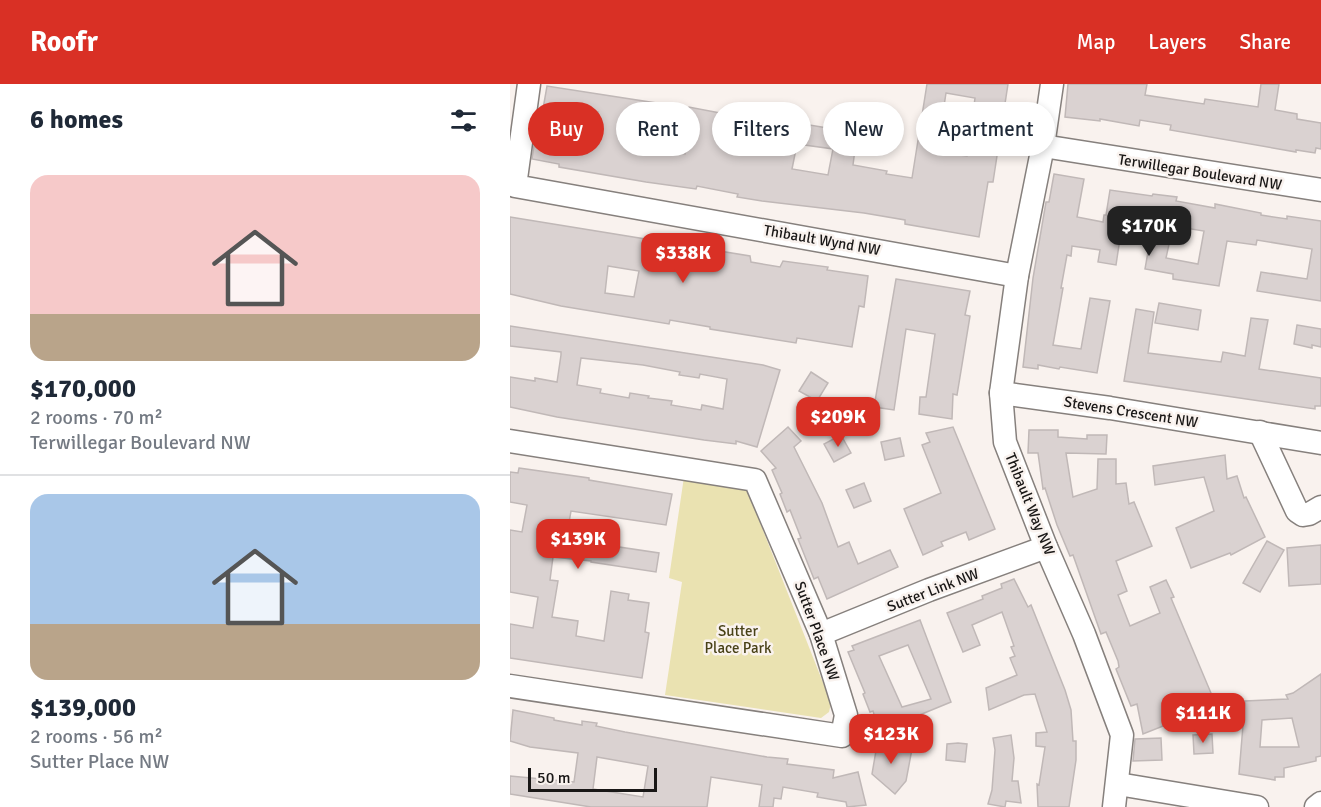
<!DOCTYPE html>
<html lang="en">
<head>
<meta charset="utf-8">
<style>
  :root { --surface:#fff; --page:#f6f6f7; --text:#1f2937; --muted:#747a83; --line:#e0e1e3; --accent:#d93025 }
  body { margin:0; font-family:Signika,sans-serif; background:var(--page); color:var(--text); height:100vh; display:flex; flex-direction:column; font-size:22px; white-space:nowrap }
  * { box-sizing:border-box; margin:0 }
  p { font-size:20px; color:var(--muted) }
  .icon { flex:none; width:33px; height:33px; fill:none; stroke:currentColor; stroke-width:2; stroke-linecap:round; stroke-linejoin:round }
  .map { position:relative; flex:1; overflow:hidden }
  .panel { display:flex; flex-direction:column; background:var(--surface); width:510px }
  .panel>* { flex:none }
  .banner { position:absolute; left:18px; top:18px; width:570px; height:54px; display:flex; gap:12px }
  .scale { position:absolute; left:18px; bottom:15px; width:129px; box-sizing:border-box; padding-left:6px; border:3px solid #191716; border-top:0; font-size:16px; line-height:21px; white-space:nowrap; color:#191716; -webkit-text-stroke:4px #f9f2ee; paint-order:stroke }
  .price { position:absolute; translate:-50% -51px; padding:0 14px; border-radius:12px; background:var(--accent); color:#fff; font-size:20px; line-height:39px; filter:drop-shadow(0 2px 3px #0008) }
  .price::after { content:''; position:absolute; left:50%; top:36px; width:18px; height:14px; margin-left:-9px; background:inherit; clip-path:polygon(0 0,100% 0,50% 100%) }
  .price.current { background:#222; color:#fff }
  ul { padding:0; list-style:none }
  li { display:grid; align-content:center; gap:12px; height:318px; padding:0 30px }
  li+li { border-top:2px solid var(--line) }
  li span { display:grid; place-items:center; height:186px; border-radius:18px; color:#555 }
  li>.icon { margin-inline-start:auto }
  span .icon { width:108px; height:108px; fill:#fffc; stroke-width:1 }
  li b { font-size:26px }
  h2 { display:flex; justify-content:space-between; align-items:center; height:72px; padding:0 30px; font-size:26px }
  .chip { padding:0 21px; border-radius:27px; background:var(--surface); box-shadow:0 3px 9px #0003; font-size:21px; line-height:54px }
  .chip.current { background:var(--accent); color:#fff }
  header { display:flex; align-items:center; gap:36px; box-sizing:border-box; height:84px; padding:0 30px; background:var(--accent); color:#fff }
  header strong { font-size:28px }
  nav { display:flex; gap:33px; margin-inline-start:auto; font-size:21px }
  main { display:flex; flex:1; min-height:0 }
  .map>svg:first-child { display:block }
  .green { fill:#eae2b1 }
  .building { fill:#dad2d1; stroke:#c0b8b7; stroke-width:1.5; fill-rule:evenodd }
  .lines { fill:none; stroke-linecap:round; stroke-linejoin:round }
  .minor-casing { stroke:#86807d; stroke-width:25 }
  .minor { stroke:#fff; stroke-width:22 }
  .labels { text-anchor:middle; stroke-width:5; stroke-linejoin:round; paint-order:stroke }
  .street-label { font-size:15px; fill:#191716; stroke:#f9f2ee }
  .park-label { font-size:15px; fill:#484117; stroke:#f9f2ee }
</style>
</head>
<body>
<header>
<strong>Roofr</strong>
<nav><a>Map</a><a>Layers</a><a>Share</a></nav>
</header>
<main>
<section class="panel">
<h2>6 homes<svg class="icon" aria-label="filters" viewBox="0 0 24 24"><path d="M4 7h16M4 17h16"/><circle cx="9" cy="7" r="2"/><circle cx="15" cy="17" r="2"/></svg></h2>
<ul>
<li><span style="background:linear-gradient(#f6c9c9 75%,#b9a48a 0)"><svg class="icon" aria-label="home" viewBox="0 0 24 24"><path d="M3 11l9-7 9 7M6 9v11h12V9"/></svg></span><div><b>$170,000</b><p>2 rooms · 70 m²</p><p>Terwillegar Boulevard NW</p></div></li>
<li><span style="background:linear-gradient(#a9c7e8 70%,#b9a48a 0)"><svg class="icon" aria-label="home" viewBox="0 0 24 24"><path d="M3 11l9-7 9 7M6 9v11h12V9"/></svg></span><div><b>$139,000</b><p>2 rooms · 56 m²</p><p>Sutter Place NW</p></div></li>
</ul>
</section>
<div class="map">
<svg width="811" height="723" viewBox="0 0 811 723">
  <rect width="100%" height="100%" fill="#f9f2ee"/>
  <path class="green" d="M174 393 236 403 321 619 319 628 311 634 155 611 172 498 159 494Z"/>
  <g class="building">
    <path d="M417 0H498L483 98H478L469 153 395 140V136L354 129 252 117 227 113 228 110 187 102 186 105 136 98 49 83V80L22 75 27 42H30L37 2 146 19V21L178 26 179 23 299 46 300 41 317 44V47L347 50 343 81 377 87 376 90 402 94ZM436 9 465 14 457 72 427 68ZM55 23 88 28 84 55 51 50ZM143 39 180 45 175 70 139 65ZM287 60 323 65 318 91 282 85Z"/>
    <path d="M558 0H637L635 11 694 20 695 15 748 23 751 0H769L765 26 787 30V35L811 39V65L806 64 805 69 786 66V68L660 46 661 41 630 36 629 42 590 35V37L555 33Z"/>
    <path d="M544 90 574 95 567 133 593 138 594 131H596L600 106 642 112 643 110 667 113 666 117 705 124V120L751 129V131L777 135V132L811 137V217L747 207 751 188 797 195 802 165 747 156 746 161 717 157 709 202 663 195V190L635 185 642 145 612 141 606 181 588 178 590 166 562 162 561 172 557 171 551 204H553L543 261 571 265 580 214 600 217 587 289 550 283 549 285 528 281V285L513 283 523 194 536 118H539ZM663 142 694 147 688 180 656 174Z"/>
    <path d="M0 133 240 172 241 178 270 183 273 177 318 183 317 186 358 192 354 223 349 222 342 263 287 254 286 259 200 245V243L160 236 159 240 51 222 0 210ZM98 182 129 187 124 213 95 209Z"/>
    <path d="M386 195 460 207 455 231 460 232 447 311 443 310 442 335 409 330 410 313H416L425 250 396 245 384 326 364 323Z"/>
    <path d="M649 219 691 226 688 246 645 239Z"/>
    <path d="M626 225 644 228 638 269 711 278 713 268 735 272 741 234 758 236 749 285 811 294V322H805V325L614 297Z"/>
    <path d="M787 241 811 245V263L802 261V264L784 260Z"/>
    <path d="M0 242 253 281 270 286 247 363 226 357V360L194 356 47 333 0 323V293L25 297V294L47 298 51 271V268L0 262ZM71 274 133 281 170 288 169 291 189 294 190 290 217 295 213 325 192 321 191 326 161 321 162 317 138 314 139 312 120 309 119 314 90 309 91 305 67 301Z"/>
    <path d="M301 288 318 299 307 317 289 307Z"/>
    <path d="M278 343 291 357 284 363 312 419 328 463 339 458 348 480 380 466 388 483 317 515 308 493 304 495 288 455 291 454 280 426 277 428 270 410 272 409 262 386 266 384 251 367Z"/>
    <path d="M443 343 485 445 459 456 456 448 431 458 433 462 413 471 394 425 431 409 412 361 420 358 416 349Z"/>
    <path d="M519 346H548V353L577 355V351H597L596 370 556 369 563 413 587 405 588 375H606V400L616 399 619 420 624 418 642 462 606 477 617 507 608 511 620 542 650 529 640 503 656 496 664 513 661 514 706 621 633 650 627 620 621 622 606 585 609 583 608 577 596 548 591 550 563 471 560 472 547 441 535 404 533 405 528 369H518Z"/>
    <path d="M331 351 341 369 324 378 314 360Z"/>
    <path d="M390 354 394 372 375 376 371 358Z"/>
    <path d="M715 371 717 395 727 392 734 414 736 413 755 453 721 471 720 469 681 484 666 444 704 427 694 393 645 401 643 382Z"/>
    <path d="M9 384 79 394V396L162 410 156 441 61 427 56 455 149 469 146 488 81 478V477L43 473 40 496 48 497 42 533 68 537 66 552 94 557 101 507 119 510 118 516 139 519 135 548 139 549 132 594 0 574V540L23 544 28 513 0 508V446L12 448 17 421 0 418V388L8 389Z"/>
    <path d="M354 399 361 417 344 424 336 406Z"/>
    <path d="M757 457 774 466 750 508 733 499Z"/>
    <path d="M811 461V500L779 502 777 464Z"/>
    <path d="M504 495 518 523 521 521 555 606 561 626 563 657H566V676L559 723H528L527 700 529 701 535 663 526 662V649L537 648 525 610 514 611 479 626 476 604 507 591 500 574 505 572 501 563 504 562 492 528 462 541 470 561 453 568 437 529 473 515 472 512 492 504 491 500Z"/>
    <path d="M410 536 441 618 407 632 409 639 370 650 363 627 360 628 353 610 355 609 338 568 344 566 342 562ZM398 561 421 615 392 623 369 572Z"/>
    <path d="M811 590V672L806 673V677L774 684V693H765V696L729 690 735 617 778 615 776 611 783 609ZM782 634 789 663H750L752 636Z"/>
    <path d="M3 626 44 634V636L72 641V637L87 639 86 642 115 648 257 673 278 675 277 680 324 686 323 694 348 688 356 721 337 723 336 718 307 713 308 709 273 703 271 715 264 714 263 723H249L252 701 201 693 197 723H81L0 710V692L64 698 68 669 20 663 0 657ZM87 673 138 682 133 713 83 705Z"/>
    <path d="M702 650 703 669 684 670 683 651Z"/>
    <path d="M501 651 504 674 502 697H508L511 719 496 717 495 723 478 720 482 706 485 666 483 654Z"/>
    <path d="M651 654 652 676 623 677 625 655Z"/>
    <path d="M368 655 385 658 387 667 402 665 396 697 385 710 362 690Z"/>
    <path d="M448 659 457 660 455 678 436 676 437 660Z"/>
  </g>
  <g class="lines">
    <g class="minor-casing">
      <g id="minor">
        <path d="M19 0 5 102 507 192"/>
        <path d="M542 0 533 62 507 192 491 309 495 358 536 463 574 550 612 651 604 723"/>
        <path d="M533 62 811 106"/>
        <path d="M491 309 600 324 811 359"/>
        <path d="M750 348 787 427 793 431 799 430 811 423"/>
        <path d="M0 357 245 396 311 550 336 631 332 652 0 602"/>
        <path d="M311 550 419 506 536 463"/>
        <path d="M608 700 747 723"/>
        <path d="M806 723 811 719"/>
      </g>
    </g>
    <use href="#minor" class="minor"/>
  </g>
  <g class="labels">
    <g class="street-label">
      <text transform="translate(690 88) rotate(9)" y="5">Terwillegar Boulevard NW</text>
      <text transform="translate(312 156) rotate(10)" y="5">Thibault Wynd NW</text>
      <text transform="translate(621 328) rotate(9)" y="5">Stevens Crescent NW</text>
      <text transform="translate(520 420) rotate(68)" y="5">Thibault Way NW</text>
      <text transform="translate(423 506) rotate(-21)" y="5">Sutter Link NW</text>
      <text transform="translate(307 547) rotate(70)" y="5">Sutter Place NW</text>
    </g>
    <g class="park-label">
      <text x="228" y="552">Sutter<tspan x="228" dy="17">Place Park</tspan></text>
    </g>
  </g>
</svg>
<div class="scale">50 m</div>
<b class="price current" style="left:639px;top:173px">$170K</b>
<b class="price" style="left:173px;top:200px">$338K</b>
<b class="price" style="left:328px;top:364px">$209K</b>
<b class="price" style="left:68px;top:486px">$139K</b>
<b class="price" style="left:693px;top:660px">$111K</b>
<b class="price" style="left:381px;top:681px">$123K</b>
<div class="banner">
<a class="chip current">Buy</a>
<a class="chip">Rent</a>
<a class="chip">Filters</a>
<a class="chip">New</a>
<a class="chip">Apartment</a>
</div>
</div>
</main>
</body>
</html>
